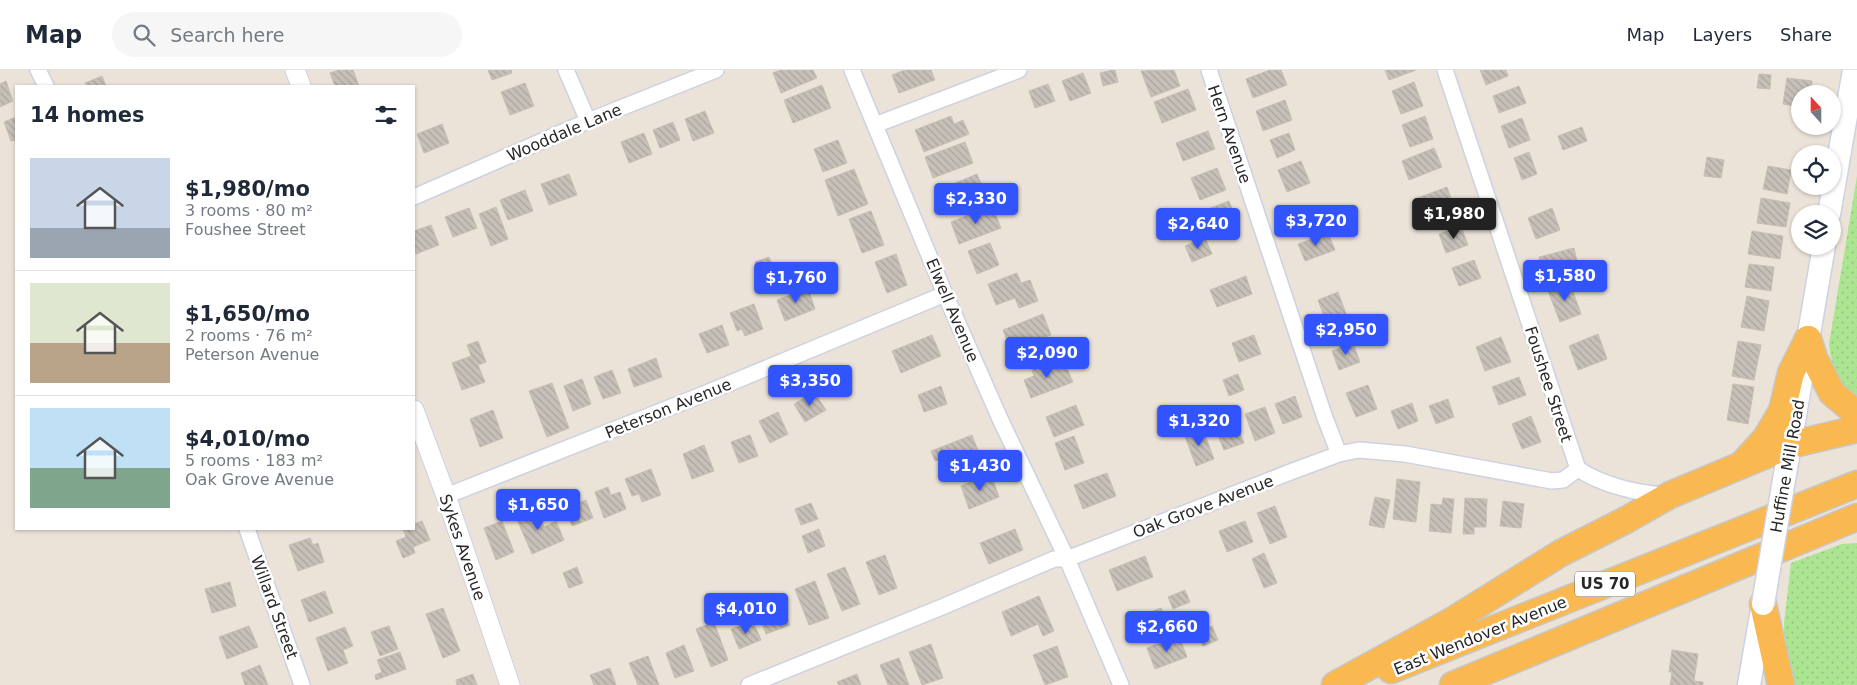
<!DOCTYPE html>
<html lang="en">
<head>
<meta charset="utf-8">
<style>
  :root { --surface:#fff; --page:#f6f6f7; --text:#1f2937; --muted:#747a83; --line:#e0e1e3; --accent:#3154ff }
  body { margin:0; font-family:"DejaVu Sans",sans-serif; background:var(--page); color:var(--text); height:100vh; display:flex; flex-direction:column; font-size:19px; white-space:nowrap }
  * { box-sizing:border-box; margin:0 }
  p { font-size:16px; color:var(--muted) }
  .icon { flex:none; width:28px; height:28px; fill:none; stroke:currentColor; stroke-width:2; stroke-linecap:round; stroke-linejoin:round }
  .map { position:relative; flex:1; overflow:hidden }
  .drawer { position:absolute; left:15px; top:15px; width:400px; height:445px; display:flex; flex-direction:column; background:var(--surface); border-radius:0px; box-shadow:0 1px 4px #0004 }
  .drawer>* { flex:none }
  .needle { width:32px; rotate:339deg }
  .controls { position:absolute; left:1791px; top:15px; display:grid; gap:10px }
  .controls a { display:grid; place-items:center; width:50px; height:50px; border-radius:50%; background:var(--surface); box-shadow:0 1px 4px #0004; font-size:25px }
  .price { position:absolute; translate:-50% -42px; padding:0 11px; border-radius:5px; background:var(--accent); color:#fff; font-size:16px; line-height:32px; filter:drop-shadow(0 1px 2px #0008) }
  .price::after { content:''; position:absolute; left:50%; top:30px; width:15px; height:11px; margin-left:-8px; background:inherit; clip-path:polygon(0 0,100% 0,50% 100%) }
  .price.selected { background:#222; color:#fff }
  ul { padding:0; list-style:none }
  li { display:flex; align-items:center; gap:15px; height:125px; padding:0 15px }
  li+li { border-top:1px solid var(--line) }
  li span { display:grid; place-items:center; flex:none; width:140px; height:100px; border-radius:0px; color:#555 }
  li>.icon { margin-inline-start:auto }
  span .icon { width:60px; height:60px; fill:#fffc; stroke-width:1 }
  li b { font-size:21px }
  h2 { display:flex; justify-content:space-between; align-items:center; height:60px; padding:0 15px; font-size:21px }
  header { display:flex; align-items:center; gap:30px; box-sizing:border-box; height:70px; padding:0 25px; background:var(--surface); border-bottom:1px solid var(--line) }
  header strong { font-size:24px }
  nav { display:flex; gap:28px; margin-inline-start:auto; font-size:18px }
  .search { width:350px; height:45px; background:var(--page); display:flex; align-items:center; gap:12px; box-sizing:border-box; padding:0 18px; border-radius:28px; color:var(--muted); font-size:19px }
  .map>svg:first-child { display:block }
  .green { fill:url(#green-dots) }
  .building { fill:url(#building-back-hatch); stroke:#c6bfb2 }
  .lines { fill:none; stroke-linecap:round; stroke-linejoin:round }
  .minor-casing { stroke:#cdd1e2; stroke-width:18 }
  .tertiary-casing { stroke:#cdd1e2; stroke-width:21 }
  .secondary-casing { stroke:#cdd1e2; stroke-width:25 }
  .trunk-casing { stroke:#c7c7c7; stroke-width:29 }
  .minor { stroke:#fff; stroke-width:15 }
  .tertiary { stroke:#fff; stroke-width:19 }
  .secondary { stroke:#fff; stroke-width:22 }
  .trunk { stroke:#fab850; stroke-width:26 }
  .secondary-bridge-casing { stroke:#cdd1e2; stroke-width:25; stroke-linecap:butt }
  .secondary-bridge { stroke:#fff; stroke-width:22 }
  .labels { text-anchor:middle; stroke-width:5; stroke-linejoin:round; paint-order:stroke }
  .shield { fill:#fff; stroke:#686868; stroke-width:1 }
  .shield-label { font-size:15px; font-weight:bold; fill:#272727 }
  .street-label { font-size:16px; fill:#272727; stroke:#fff }
</style>
</head>
<body>
<header>
<strong>Map</strong>
<div class="search"><svg class="icon" aria-label="search" viewBox="0 0 24 24"><circle cx="10" cy="10" r="6"/><path d="M15 15l6 6"/></svg>Search here</div>
<nav><a>Map</a><a>Layers</a><a>Share</a></nav>
</header>
<div class="map">
<svg width="1857" height="615" viewBox="0 0 1857 615">
  <defs>
    <pattern id="green-dots" width="8" height="8" patternUnits="userSpaceOnUse" patternTransform="scale(1.25)"><rect width="8" height="8" fill="#ace591"/><path d="M2 2h.1M6 6h.1" fill="none" stroke="#94c47d" stroke-width="1.8" stroke-linecap="round"/></pattern>
    <pattern id="building-back-hatch" width="6" height="6" patternUnits="userSpaceOnUse" patternTransform="scale(1.25)"><rect width="6" height="6" fill="#c6c0b8"/><path d="M-1 5l2 2M0 0l6 6M5-1l2 2" fill="none" stroke="#aaa59e"/></pattern>
  </defs>
  <rect width="100%" height="100%" fill="#ebe3d8"/>
  <g class="green">
    <path d="M1857 106V326C1838 315 1831 295 1829 274Z"/>
    <path d="M1857 473V615H1792L1784 571V553L1791 493 1842 474Z"/>
  </g>
  <g class="building">
    <path d="M339 0H353L359 16H335L330 3Z"/>
    <path d="M488 0H511L512 3 492 10Z"/>
    <path d="M780 0H813L817 8 781 23 773 3Z"/>
    <path d="M905 0H931L935 10 899 23 892 5Z"/>
    <path d="M1112 0H1115L1118 12 1103 16 1100 3Z"/>
    <path d="M1174 0 1180 16 1151 27 1141 1Z"/>
    <path d="M1270 0H1281L1287 15 1253 28 1246 9Z"/>
    <path d="M1385 0H1416L1389 10Z"/>
    <path d="M1480 0H1506L1508 6 1486 15Z"/>
    <path d="M1083 3 1091 23 1070 31 1062 11Z"/>
    <path d="M1759 4 1771 5 1770 19 1757 18Z"/>
    <path d="M102 6 106 16H87L85 13Z"/>
    <path d="M1787 8 1812 11 1811 24H1800V37L1783 34Z"/>
    <path d="M6 11 13 31 0 37V14Z"/>
    <path d="M1414 12 1423 36 1401 44 1392 21Z"/>
    <path d="M525 13 534 36 510 45 501 22Z"/>
    <path d="M1048 14 1055 31 1035 38 1029 21Z"/>
    <path d="M822 15 831 38 793 53 784 30Z"/>
    <path d="M1519 16 1526 33 1499 43 1493 26Z"/>
    <path d="M1188 19 1196 40 1162 53 1154 32Z"/>
    <path d="M1285 30 1292 50 1263 61 1256 41Z"/>
    <path d="M705 41 714 63 693 71 685 49Z"/>
    <path d="M951 46 954 54 963 50 969 64 924 82 915 60Z"/>
    <path d="M1425 46 1433 69 1410 77 1402 55Z"/>
    <path d="M16 47V70L11 71 4 52Z"/>
    <path d="M1522 48 1530 70 1509 78 1501 56Z"/>
    <path d="M673 52 680 70 660 78 653 60Z"/>
    <path d="M442 54 449 73 424 83 417 64Z"/>
    <path d="M1582 57 1587 71 1563 80 1558 66Z"/>
    <path d="M1208 61 1215 79 1183 91 1176 73Z"/>
    <path d="M644 63 652 84 629 93 621 72Z"/>
    <path d="M1289 63 1295 80 1277 88 1270 70Z"/>
    <path d="M838 70 847 93 823 102 814 79Z"/>
    <path d="M965 72 973 93 933 108 925 87Z"/>
    <path d="M1434 78 1442 97 1409 110 1402 91Z"/>
    <path d="M1529 82 1537 104 1522 110 1514 88Z"/>
    <path d="M1707 87 1724 90 1721 108 1704 106Z"/>
    <path d="M1301 91 1310 113 1287 122 1278 100Z"/>
    <path d="M1768 96 1791 100 1787 124 1763 119Z"/>
    <path d="M1217 98 1226 120 1200 130 1191 108Z"/>
    <path d="M854 99 868 134 838 146 825 110Z"/>
    <path d="M569 104 577 125 549 135 541 114Z"/>
    <path d="M977 104 986 126 947 141 939 120Z"/>
    <path d="M1447 117 1453 134 1422 146 1415 129Z"/>
    <path d="M525 120 533 141 508 150 500 130Z"/>
    <path d="M1761 128 1790 133 1786 157 1757 153Z"/>
    <path d="M1229 131 1237 152 1203 165 1195 144Z"/>
    <path d="M992 136 1001 158 959 174 951 152Z"/>
    <path d="M496 137 508 169 491 176 479 144Z"/>
    <path d="M469 138 477 158 453 167 445 147Z"/>
    <path d="M1552 138 1560 160 1536 169 1528 148Z"/>
    <path d="M871 141 884 175 862 183 849 149Z"/>
    <path d="M431 155 439 175 416 184 414 178V161Z"/>
    <path d="M1461 156 1468 175 1446 183 1439 164Z"/>
    <path d="M1752 161 1783 166 1780 189 1748 184Z"/>
    <path d="M1328 163 1335 180 1305 191 1298 174Z"/>
    <path d="M1205 168 1212 184 1192 192 1185 176Z"/>
    <path d="M990 173 999 195 977 204 968 181Z"/>
    <path d="M1574 178 1578 196 1543 205 1539 187Z"/>
    <path d="M896 184 907 215 887 223 875 192Z"/>
    <path d="M769 187 778 209 764 215 755 192Z"/>
    <path d="M1474 190 1481 208 1459 216 1452 198Z"/>
    <path d="M1749 194 1774 197 1771 221 1745 217Z"/>
    <path d="M1017 203 1021 213 1030 210 1038 231 1019 238 1015 228 996 235 988 214Z"/>
    <path d="M1246 206 1252 224 1217 237 1210 220Z"/>
    <path d="M1570 213 1581 244 1560 252 1548 221Z"/>
    <path d="M808 218 815 239 785 251 777 230Z"/>
    <path d="M1338 222 1347 246 1327 254 1318 230Z"/>
    <path d="M1747 226 1769 231 1764 261 1741 257Z"/>
    <path d="M754 234 763 259 745 266 742 259 737 261 730 243Z"/>
    <path d="M1043 244 1051 265 1011 280 1003 260Z"/>
    <path d="M722 255 729 275 707 283 699 264Z"/>
    <path d="M1598 264 1607 289 1578 300 1569 276Z"/>
    <path d="M932 265 941 286 901 303 892 281Z"/>
    <path d="M1254 265 1261 284 1239 292 1232 273Z"/>
    <path d="M1501 267 1511 292 1485 301 1476 277Z"/>
    <path d="M478 271 486 292 478 295 485 312 462 320 452 293 471 286 467 275Z"/>
    <path d="M1738 271 1761 275 1754 310 1732 306Z"/>
    <path d="M1353 273 1360 292 1339 300 1332 281Z"/>
    <path d="M656 288 662 307 634 317 628 299Z"/>
    <path d="M1049 290 1053 299 1065 294 1073 312 1031 328 1024 310 1034 306 1031 297Z"/>
    <path d="M612 300 621 323 603 329 594 307Z"/>
    <path d="M1238 304 1244 320 1229 326 1223 310Z"/>
    <path d="M1519 307 1526 325 1499 335 1492 317Z"/>
    <path d="M582 309 591 334 573 341 564 316Z"/>
    <path d="M552 313 569 358 547 367 529 321Z"/>
    <path d="M1733 314 1754 317 1748 354 1727 350Z"/>
    <path d="M1368 315 1377 339 1356 347 1346 323Z"/>
    <path d="M941 316 947 334 924 342 918 325Z"/>
    <path d="M814 322 826 340 805 352 794 334Z"/>
    <path d="M1295 326 1302 347 1283 354 1275 334Z"/>
    <path d="M1448 329 1454 347 1436 354 1429 336Z"/>
    <path d="M1412 333 1418 351 1398 359 1391 341Z"/>
    <path d="M1076 335 1084 355 1054 367 1046 347Z"/>
    <path d="M1265 337 1275 363 1255 371 1245 344Z"/>
    <path d="M493 340 503 368 480 377 470 349Z"/>
    <path d="M1231 340 1244 373 1224 380 1214 356 1222 353 1218 345Z"/>
    <path d="M778 342 788 364 770 373 759 351Z"/>
    <path d="M1531 346 1541 372 1522 379 1512 354Z"/>
    <path d="M1202 357 1214 389 1196 396 1184 364Z"/>
    <path d="M750 365 758 386 739 393 731 372Z"/>
    <path d="M972 365 981 388 946 401 941 389 935 391 931 381Z"/>
    <path d="M1074 366 1084 393 1065 400 1055 373Z"/>
    <path d="M704 375 714 401 692 409 683 384Z"/>
    <path d="M651 399 661 425 642 432 639 424 632 426 625 409Z"/>
    <path d="M1107 403 1116 426 1083 439 1074 415Z"/>
    <path d="M991 404 999 427 969 439 961 416Z"/>
    <path d="M1397 409 1420 412 1416 452 1393 449Z"/>
    <path d="M608 417 611 425 620 422 626 439 604 448 595 422Z"/>
    <path d="M1375 427 1390 430 1384 458 1369 455Z"/>
    <path d="M1443 428 1454 429 1451 463 1429 461 1431 434 1442 435Z"/>
    <path d="M1465 428 1487 429 1486 457H1474V464H1463Z"/>
    <path d="M586 430 593 448 572 456 565 438Z"/>
    <path d="M1503 431 1524 434 1521 458 1500 456Z"/>
    <path d="M811 433 818 449 801 455 795 439Z"/>
    <path d="M534 436 544 457 556 451 564 470 532 484 515 445Z"/>
    <path d="M1275 436 1287 467 1270 474 1257 443Z"/>
    <path d="M422 451 430 470 413 477 415 483 403 488 396 471 406 467 403 459H414V454Z"/>
    <path d="M502 451 514 482 496 490 484 458Z"/>
    <path d="M1245 451 1253 472 1227 482 1219 461Z"/>
    <path d="M819 459 825 476 808 483 802 466Z"/>
    <path d="M1015 459 1023 480 989 494 980 473Z"/>
    <path d="M310 468 313 475 318 473 324 492 298 501 289 475Z"/>
    <path d="M1264 483 1277 513 1264 518 1252 489Z"/>
    <path d="M885 485 897 518 879 525 866 492Z"/>
    <path d="M1145 486 1153 507 1117 521 1109 500Z"/>
    <path d="M577 497 583 513 569 518 563 503Z"/>
    <path d="M845 497 860 534 842 541 827 504Z"/>
    <path d="M815 511 829 548 809 555 795 519Z"/>
    <path d="M230 512 236 536 212 543 205 519Z"/>
    <path d="M1185 520 1190 532 1173 539 1168 527Z"/>
    <path d="M325 521 333 543 309 552 301 530Z"/>
    <path d="M1039 526 1054 561 1043 566 1038 554 1011 566 1002 542Z"/>
    <path d="M782 535 790 555 766 564 758 544Z"/>
    <path d="M443 538 460 581 443 588 426 544Z"/>
    <path d="M1161 538 1169 559 1144 569 1136 548Z"/>
    <path d="M753 551 761 570 739 579 731 559Z"/>
    <path d="M714 552 728 590 711 597 696 559Z"/>
    <path d="M249 556 258 577 227 589 219 567Z"/>
    <path d="M389 556 398 579 380 586 371 562Z"/>
    <path d="M1212 556 1218 570 1203 576 1197 562Z"/>
    <path d="M345 557 353 576 343 580 348 593 328 601 316 568Z"/>
    <path d="M1179 566 1187 587 1155 599 1147 578Z"/>
    <path d="M931 574 943 608 922 615 909 582Z"/>
    <path d="M684 575 694 601 675 608 666 583Z"/>
    <path d="M1057 576 1068 607 1045 615 1033 585Z"/>
    <path d="M1672 580 1698 584 1694 611 1703 612V615H1670L1672 602H1669Z"/>
    <path d="M400 582 406 599 376 610 375 605 382 602 377 590Z"/>
    <path d="M648 586 659 615H638L629 593Z"/>
    <path d="M899 588 909 615H888L880 595Z"/>
    <path d="M260 595 268 615H245L241 603Z"/>
    <path d="M610 598 616 615H594L590 605Z"/>
    <path d="M473 604 477 615H457L456 610Z"/>
    <path d="M857 604 861 615H839L837 612Z"/>
  </g>
  <g class="lines">
    <g class="minor-casing">
      <g id="minor">
        <path d="M38 0 46 16"/>
        <path d="M566 0 588 51"/>
        <path d="M852 0 945 224 1001 351 1067 489 1121 615"/>
        <path d="M1209 0 1325 348 1339 384"/>
        <path d="M1445 0 1578 399"/>
        <path d="M875 55 1019 0"/>
        <path d="M414 127 588 51 716 0"/>
        <path d="M446 426 699 326 945 224"/>
        <path d="M247 459 302 615"/>
        <path d="M749 615 942 537 1054 489H1067L1293 401 1339 384 1359 380 1405 384 1552 411 1563 410 1578 399C1602 415 1639 424 1667 425"/>
      </g>
    </g>
    <g class="tertiary-casing">
      <g id="tertiary">
        <path d="M295 0 301 16"/>
        <path d="M414 340 446 426 510 615"/>
      </g>
    </g>
    <g class="secondary-casing">
      <g id="secondary">
        <path d="M1829 144 1854 0"/>
        <path d="M1784 410 1824 176"/>
        <path d="M1749 615 1762 540"/>
      </g>
    </g>
    <g class="trunk-casing">
      <g id="trunk">
        <path d="M1808 269 1815 290 1832 323 1857 344"/>
        <path d="M1745 391 1766 368 1782 341 1791 303 1808 269"/>
        <path d="M1763 534 1781 615"/>
        <path d="M1391 600 1857 414"/>
        <path d="M1335 615 1450 552 1561 483 1626 450 1670 425 1790 375 1857 359"/>
        <path d="M1453 615 1857 447"/>
      </g>
    </g>
    <use href="#minor" class="minor"/>
    <use href="#tertiary" class="tertiary"/>
    <use href="#secondary" class="secondary"/>
    <use href="#trunk" class="trunk"/>
    <g class="secondary-bridge-casing">
      <path id="secondary-bridge" d="M1763 534 1784 410"/>
    </g>
    <use href="#secondary-bridge" class="secondary-bridge"/>
  </g>
  <g class="labels">
    <rect class="shield" x="1575" y="501.5" width="60" height="25" rx="4"/>
    <g class="shield-label">
      <text x="1605" y="519">US 70</text>
    </g>
    <g class="street-label">
      <text transform="translate(564 62) rotate(-23)" y="6">Wooddale Lane</text>
      <text transform="translate(1230 64) rotate(71)" y="6">Hern Avenue</text>
      <text transform="translate(953 240) rotate(67)" y="6">Elwell Avenue</text>
      <text transform="translate(1549 314) rotate(72)" y="6">Foushee Street</text>
      <text transform="translate(668 338) rotate(-22)" y="6">Peterson Avenue</text>
      <text transform="translate(1787 396) rotate(-80)" y="6">Huffine Mill Road</text>
      <text transform="translate(1203 436) rotate(-21)" y="6">Oak Grove Avenue</text>
      <text transform="translate(463 477) rotate(71)" y="6">Sykes Avenue</text>
      <text transform="translate(275 537) rotate(70)" y="6">Willard Street</text>
      <text transform="translate(1480 565) rotate(-22)" y="6">East Wendover Avenue</text>
    </g>
  </g>
</svg>
<div class="controls">
<a><svg class="needle" viewBox="-14 -14 28 28"><path d="M0-13l5 13h-10z" fill="#e53935"/><path d="M0 13l5-13h-10z" fill="#747a83"/></svg></a>
<a><svg class="icon" aria-label="locate" viewBox="0 0 24 24"><circle cx="12" cy="12" r="6"/><path d="M12 2v4M12 18v4M2 12h4M18 12h4"/></svg></a>
<a><svg class="icon" aria-label="layers" viewBox="0 0 24 24"><path d="M12 4l9 5-9 5-9-5zM3 14l9 5 9-5"/></svg></a>
</div>
<b class="price" style="left:976px;top:155px">$2,330</b>
<b class="price selected" style="left:1454px;top:170px">$1,980</b>
<b class="price" style="left:1316px;top:177px">$3,720</b>
<b class="price" style="left:1198px;top:180px">$2,640</b>
<b class="price" style="left:1565px;top:232px">$1,580</b>
<b class="price" style="left:796px;top:234px">$1,760</b>
<b class="price" style="left:1346px;top:286px">$2,950</b>
<b class="price" style="left:1047px;top:309px">$2,090</b>
<b class="price" style="left:810px;top:337px">$3,350</b>
<b class="price" style="left:1199px;top:377px">$1,320</b>
<b class="price" style="left:980px;top:422px">$1,430</b>
<b class="price" style="left:538px;top:461px">$1,650</b>
<b class="price" style="left:746px;top:565px">$4,010</b>
<b class="price" style="left:1167px;top:583px">$2,660</b>
<section class="drawer">
<h2>14 homes<svg class="icon" aria-label="filters" viewBox="0 0 24 24"><path d="M4 7h16M4 17h16"/><circle cx="9" cy="7" r="2"/><circle cx="15" cy="17" r="2"/></svg></h2>
<ul>
<li><span style="background:linear-gradient(#c9d6e8 70%,#9aa5b1 0)"><svg class="icon" aria-label="home" viewBox="0 0 24 24"><path d="M3 11l9-7 9 7M6 9v11h12V9"/></svg></span><div><b>$1,980/mo</b><p>3 rooms · 80 m²</p><p>Foushee Street</p></div></li>
<li><span style="background:linear-gradient(#dfe7d0 60%,#b9a48a 0)"><svg class="icon" aria-label="home" viewBox="0 0 24 24"><path d="M3 11l9-7 9 7M6 9v11h12V9"/></svg></span><div><b>$1,650/mo</b><p>2 rooms · 76 m²</p><p>Peterson Avenue</p></div></li>
<li><span style="background:linear-gradient(#bfe0f5 60%,#7fa58c 0)"><svg class="icon" aria-label="home" viewBox="0 0 24 24"><path d="M3 11l9-7 9 7M6 9v11h12V9"/></svg></span><div><b>$4,010/mo</b><p>5 rooms · 183 m²</p><p>Oak Grove Avenue</p></div></li>
</ul>
</section>
</div>
</body>
</html>
